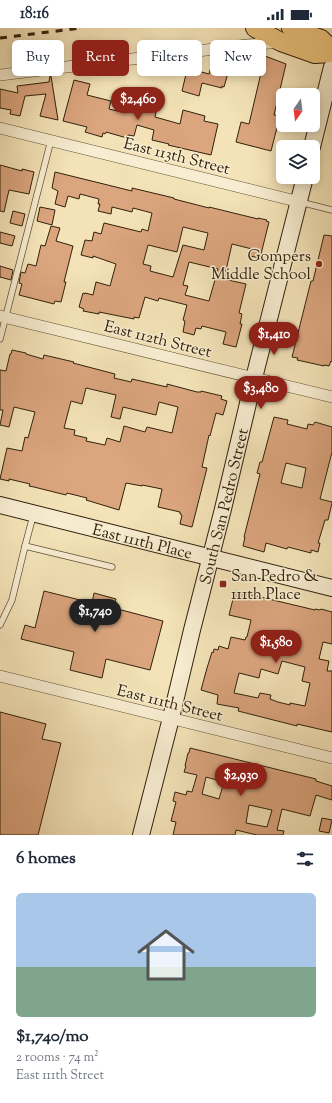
<!DOCTYPE html>
<html lang="en">
<head>
<meta charset="utf-8">
<style>
  :root { --surface:#fff; --page:#f6f6f7; --text:#1f2937; --muted:#747a83; --accent:#8f2418 }
  body { margin:0; font-family:"Sorts Mill Goudy",serif; background:var(--page); color:var(--text); height:100vh; display:flex; flex-direction:column; font-size:15px; white-space:nowrap }
  * { box-sizing:border-box; margin:0 }
  p { font-size:13px; color:var(--muted) }
  .icon { flex:none; width:22px; height:22px; fill:none; stroke:currentColor; stroke-width:2; stroke-linecap:round; stroke-linejoin:round }
  .map { position:relative; height:807px; overflow:hidden }
  .drawer { display:flex; flex-direction:column; background:var(--surface); flex:1 }
  .drawer>* { flex:none }
  .guide { position:absolute; left:12px; top:12px; width:308px; height:36px; display:flex; gap:8px }
  .needle { width:26px; rotate:194deg }
  .fabs { position:absolute; left:276px; top:60px; display:grid; gap:8px }
  .fabs a { display:grid; place-items:center; width:44px; height:44px; border-radius:6px; background:var(--surface); box-shadow:0 2px 10px #0003; font-size:20px }
  .price { position:absolute; translate:-50% -34px; padding:0 9px; border-radius:14px; background:var(--accent); color:#fff; font-size:13px; line-height:26px; filter:drop-shadow(0 1px 2px #0008) }
  .price::after { content:''; position:absolute; left:50%; top:24px; width:12px; height:9px; margin-left:-6px; background:inherit; clip-path:polygon(0 0,100% 0,50% 100%) }
  .price.selected { background:#222; color:#fff }
  ul { padding:0; list-style:none }
  li { display:grid; align-content:center; gap:8px; height:212px; padding:0 16px }
  li span { display:grid; place-items:center; height:124px; border-radius:6px; color:#555 }
  li>.icon { margin-inline-start:auto }
  span .icon { width:72px; height:72px; fill:#fffc; stroke-width:1 }
  li b { font-size:17px }
  h2 { display:flex; justify-content:space-between; align-items:center; height:48px; padding:0 16px; font-size:17px }
  .chip { padding:0 14px; border-radius:6px; background:var(--surface); box-shadow:0 2px 10px #0003; font-size:14px; line-height:36px }
  .chip.selected { background:var(--accent); color:#fff }
  .status { display:flex; justify-content:space-between; align-items:center; height:28px; padding:0 20px; background:var(--surface); direction:ltr }
  .status svg { height:11px; fill:currentColor }
  .map>svg:first-child { display:block }
  .building { fill:#dba57e; stroke:#30210b; fill-rule:evenodd }
  .lines { fill:none; stroke-linecap:round; stroke-linejoin:round }
  .lane-casing { stroke:#615236; stroke-width:7 }
  .street-casing { stroke:#615236; stroke-width:12 }
  .secondary-casing { stroke:#30210b; stroke-width:18 }
  .primary-casing { stroke:#30210b; stroke-width:20 }
  .lane { stroke:#f8edd1; stroke-width:5.5 }
  .street { stroke:#f8edd1; stroke-width:11 }
  .secondary { stroke:#f8edd1; stroke-width:16 }
  .primary { stroke:#eac27c; stroke-width:18 }
  .rail { stroke:#30210b; stroke-width:3; stroke-dasharray:7 7; stroke-linecap:butt }
  .poi-dot { fill:#8f2418; stroke:#f8edd1; stroke-width:1.5 }
  .labels { text-anchor:middle; stroke-width:3; stroke-linejoin:round; paint-order:stroke }
  .street-label { font-size:16px; fill:#30210b; stroke:#f8edd1 }
  .poi-label { font-size:16px; fill:#30210b; stroke:#f8edd1; text-anchor:end }
</style>
</head>
<body>
<div class="status"><b>18:16</b><svg viewBox="0 0 49 12"><path d="M0 12V9h3v3zM5 12V6h3v6zM10 12V3h3v9zM15 12V0h3v12zM26 1h20v11H26zM47 4h2v5h-2z"/></svg></div>
<div class="map">
<svg width="332" height="807" viewBox="0 0 332 807">
  <rect width="100%" height="100%" fill="#f4e3b8"/>
  <filter id="stains"><feTurbulence type="fractalNoise" baseFrequency=".005" numOctaves="4"/><feColorMatrix values="0 0 0 0 .2 0 0 0 0 .09 0 0 0 0 .02 0 0 0 .5 -.17"/></filter>
  <radialGradient id="worn" r=".72"><stop offset=".6" stop-color="#630" stop-opacity="0"/><stop offset="1" stop-color="#630" stop-opacity=".3"/></radialGradient>
  <g class="building">
    <path d="M265 28 286 36 274 87 280 88 271 123 236 114 241 94 249 96Z"/>
    <path d="M212 35 227 39 226 44 228 45 224 59 222 58V60L202 55 199 68 182 63 187 42 197 45 198 43 209 46Z"/>
    <path d="M50 48H51L58 92 40 88 46 66 25 68 20 88 10 86 11 82 0 80V61L18 65 17 58 49 54Z"/>
    <path d="M74 52 90 56 87 67 111 73 109 81 126 85 128 78 146 83 150 67 159 70 155 89 180 96 183 82 205 88 204 93 218 96 211 127 168 117 169 116 152 112 154 102 137 97 134 108 128 107 127 110 106 104 105 106 103 105 102 109 85 104 87 99 63 93Z"/>
    <path d="M0 137 22 143V141L34 144 29 166 9 162 4 184 0 183Z"/>
    <path d="M55 144 132 163V160L174 170V171L209 180V179L258 191V190L267 192 266 193 269 194 260 230 250 228 252 221 232 216 224 251 246 256 239 285 242 286 240 296H242L236 319 223 316 226 304 202 298 201 301 196 300 194 307 183 304 185 293 183 292 187 277 159 270 158 273 145 269 139 290 134 289V291L99 284V286L83 283 84 281 79 279 83 265 85 266V265L93 267 96 254 110 258 116 236 93 228V230L81 227 85 212 92 213 94 204 101 206 104 195 141 204 142 201 148 203 152 185 133 180 132 184 112 179 111 186 98 183 100 176H98L99 171 80 166 79 171 68 168 65 179 55 176 58 163 52 160ZM183 199 208 205 204 222 183 217 173 249 150 243 151 238 143 236 148 217 177 224ZM189 234 218 241 209 273 185 267 188 258 183 257Z"/>
    <path d="M40 179 55 182 52 197 37 193Z"/>
    <path d="M13 183 25 186 22 198 10 195Z"/>
    <path d="M51 198 60 200 56 213 73 218 64 254H66L61 274 55 273 54 276 19 267 22 256 19 255 21 244 25 245 28 236 36 238 41 217 45 218Z"/>
    <path d="M0 204 15 208 12 218 0 215Z"/>
    <path d="M324 207 332 208V334L331 333 329 338 324 337V338L297 332 298 330 292 329 311 253H313Z"/>
    <path d="M0 238 13 242 11 252 0 249Z"/>
    <path d="M12 322 26 325V326L43 331 44 327 74 334 73 335 115 346 114 350 131 354 132 351 167 359V356L197 364H201V363L222 368 221 371 227 373 223 387 216 385 210 408 209 407 202 439 207 440 192 499 180 496 182 487 180 486V484L158 479 162 461 142 457V458L126 455 119 482 86 472 87 470 67 465 66 467 34 459 29 458 30 456 9 451V453L0 451 7 420 22 423 25 409 28 410 35 384 14 379 9 399 0 397 3 382H0V342L6 343 10 326H11ZM86 360 116 367 111 389 120 391 123 379 156 387 159 374 178 379 172 405 147 399 145 404 124 398 120 414 107 410 105 417 86 413 87 410 74 407 75 402 64 400 71 373 82 376Z"/>
    <path d="M274 389 288 392 287 396 307 401 308 396 313 397 315 394 332 399V424L320 471 332 474V475L328 492H325L318 515H320L318 524 311 522V525L288 519 287 521 266 515 264 524 243 518 245 509H244L260 446 257 445 260 434H262ZM286 435 306 440 302 460 281 455Z"/>
    <path d="M44 563 92 575 94 565 116 571 114 580 163 593 150 642 106 631 102 650 70 642 74 624 21 611 25 597 35 600Z"/>
    <path d="M235 563 315 582V581L320 582 321 581 332 584V616L323 614 319 631 329 633 327 643H332V704L297 696V698L238 683 239 680 217 676 218 667 201 662 207 640 212 624 213 625 214 621 218 622 219 618 228 621 231 609 245 612 246 609H247L251 592 229 587ZM282 633 305 639 302 653 310 655 305 678 290 675V677L278 674 270 671 271 667 260 665 258 670 234 665 239 645 259 650 261 641 278 646Z"/>
    <path d="M0 684 46 696 42 711 61 715 38 807H0Z"/>
    <path d="M190 720 316 751V753L332 758V772L316 767 310 788 282 781 277 802 284 803 283 807H257L236 802 235 807H173L176 794 171 793 176 774 173 773 175 764 186 767 187 763 192 764 197 747 184 744 186 738H185L188 725H189ZM206 749 224 754 219 771 202 766ZM249 777 272 782 267 799 246 795Z"/>
    <path d="M322 790 332 792 329 805 319 803Z"/>
  </g>
  <g class="lines">
    <g class="lane-casing">
      <g id="lane">
        <path d="M300 174 332 182"/>
        <path d="M0 311 51 112"/>
        <path d="M25 518 33 488"/>
        <path d="M0 597 12 572 25 518 112 539"/>
      </g>
    </g>
    <g class="street-casing">
      <g id="street">
        <path d="M0 47 247 17 280 14"/>
        <path d="M0 100 300 174"/>
        <path d="M0 288 332 369"/>
        <path d="M0 648 332 730"/>
      </g>
    </g>
    <g class="secondary-casing">
      <g id="secondary">
        <path d="M312 119 332 39"/>
        <path id="s1" d="M0 477 332 560"/>
        <path id="s2" d="M141 807 171 690 192 602 223 481 254 350 305 149"/>
      </g>
    </g>
    <g class="primary-casing">
      <g id="primary">
        <path d="M255 0 281 14 315 26 332 25"/>
        <path d="M291 0 321 11 332 22"/>
      </g>
    </g>
    <use href="#lane" class="lane"/>
    <use href="#street" class="street"/>
    <use href="#secondary" class="secondary"/>
    <use href="#primary" class="primary"/>
    <path class="rail" d="M0 10 81 0"/>
  </g>
  <g class="poi-dot">
    <circle cx="319" cy="236" r="4"/>
    <rect x="219" y="552" width="8" height="8" rx="2"/>
  </g>
  <g class="labels">
    <g class="street-label">
      <text transform="translate(177 127) rotate(14)" y="6">East 113th Street</text>
      <text transform="translate(158 310) rotate(14)" y="6">East 112th Street</text>
      <text dy="6" stroke="none"><textPath href="#s2" startOffset="339">South San Pedro Street</textPath></text>
      <text dy="6" stroke="none"><textPath href="#s1" startOffset="147">East 111th Place</textPath></text>
      <text transform="translate(170 674) rotate(14)" y="6">East 111th Street</text>
    </g>
    <g class="poi-label">
      <text x="311" y="233">Gompers<tspan x="311" dy="18">Middle School</tspan></text>
      <text x="231" y="553" text-anchor="start">San Pedro &amp;<tspan x="231" dy="18">111th Place</tspan></text>
    </g>
  </g>
  <rect width="100%" height="100%" filter="url(#stains)"/>
  <rect width="100%" height="100%" fill="url(#worn)"/>
</svg>
<div class="fabs">
<a><svg class="needle" viewBox="-14 -14 28 28"><path d="M0-13l5 13h-10z" fill="#e53935"/><path d="M0 13l5-13h-10z" fill="#747a83"/></svg></a>
<a><svg class="icon" aria-label="layers" viewBox="0 0 24 24"><path d="M12 4l9 5-9 5-9-5zM3 14l9 5 9-5"/></svg></a>
</div>
<b class="price" style="left:138px;top:93px">$2,460</b>
<b class="price" style="left:274px;top:328px">$1,410</b>
<b class="price" style="left:261px;top:382px">$3,480</b>
<b class="price selected" style="left:95px;top:605px">$1,740</b>
<b class="price" style="left:276px;top:636px">$1,580</b>
<b class="price" style="left:241px;top:769px">$2,930</b>
<div class="guide">
<a class="chip">Buy</a>
<a class="chip selected">Rent</a>
<a class="chip">Filters</a>
<a class="chip">New</a>
</div>
</div>
<section class="drawer">
<h2>6 homes<svg class="icon" aria-label="filters" viewBox="0 0 24 24"><path d="M4 7h16M4 17h16"/><circle cx="9" cy="7" r="2"/><circle cx="15" cy="17" r="2"/></svg></h2>
<ul>
<li><span style="background:linear-gradient(#a9c7e8 60%,#7fa58c 0)"><svg class="icon" aria-label="home" viewBox="0 0 24 24"><path d="M3 11l9-7 9 7M6 9v11h12V9"/></svg></span><div><b>$1,740/mo</b><p>2 rooms · 74 m²</p><p>East 111th Street</p></div></li>
</ul>
</section>
</body>
</html>
